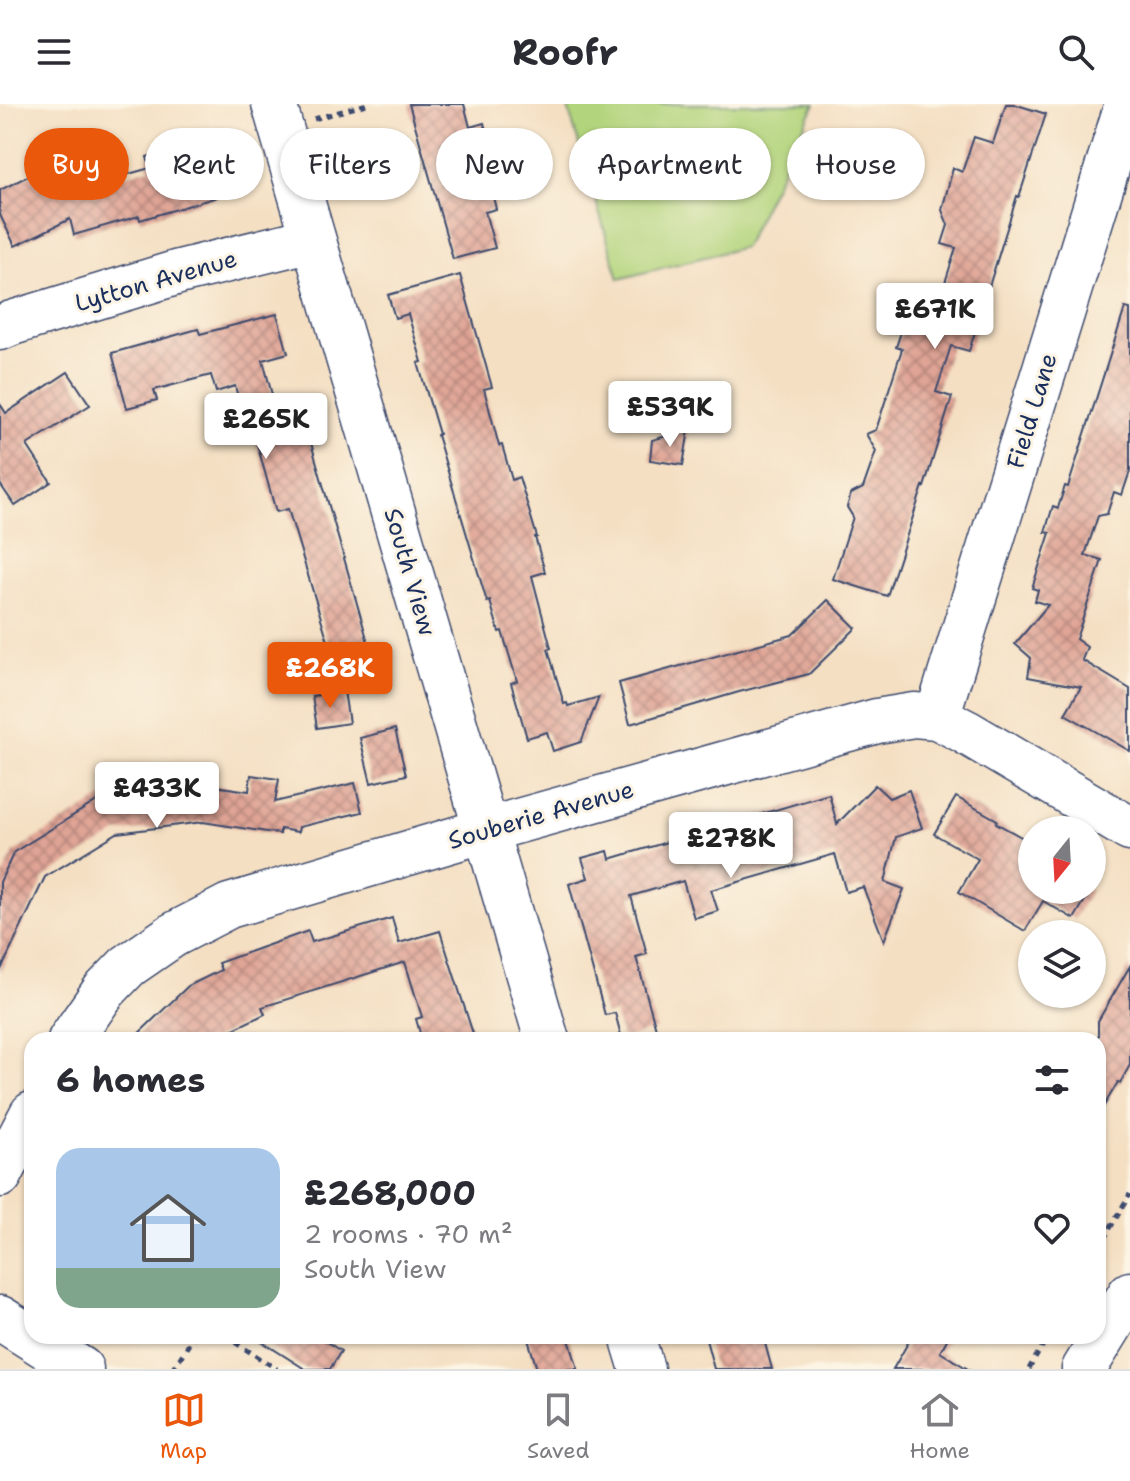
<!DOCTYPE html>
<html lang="en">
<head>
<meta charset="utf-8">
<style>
  :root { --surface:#fff; --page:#f2f2f3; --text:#2b2b33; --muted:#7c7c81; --line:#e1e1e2; --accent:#ea580c }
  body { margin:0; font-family:"Shantell Sans",sans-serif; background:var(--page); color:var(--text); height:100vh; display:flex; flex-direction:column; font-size:30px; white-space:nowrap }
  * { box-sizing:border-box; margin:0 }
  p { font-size:26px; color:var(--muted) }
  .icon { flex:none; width:44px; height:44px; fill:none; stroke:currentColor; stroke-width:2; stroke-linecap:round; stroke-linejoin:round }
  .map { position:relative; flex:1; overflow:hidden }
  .sheet { position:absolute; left:24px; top:928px; width:1082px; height:312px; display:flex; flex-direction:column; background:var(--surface); border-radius:24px; box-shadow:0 2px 6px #0004 }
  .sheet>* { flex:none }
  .top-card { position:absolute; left:24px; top:24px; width:1082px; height:72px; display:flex; gap:16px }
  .needle { width:52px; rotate:198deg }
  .controls { position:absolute; left:1018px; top:712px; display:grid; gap:16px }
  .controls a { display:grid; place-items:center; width:88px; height:88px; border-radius:50%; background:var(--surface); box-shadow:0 2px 6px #0004; font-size:40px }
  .price { position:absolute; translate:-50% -68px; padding:0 18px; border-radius:8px; background:#fff; color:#222; font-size:26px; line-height:52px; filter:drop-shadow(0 2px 4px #0008) }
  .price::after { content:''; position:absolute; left:50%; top:48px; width:24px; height:18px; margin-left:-12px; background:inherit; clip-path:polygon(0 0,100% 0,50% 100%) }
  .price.current { background:var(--accent); color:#fff }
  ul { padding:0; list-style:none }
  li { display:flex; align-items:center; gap:24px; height:200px; padding:0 32px }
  li span { display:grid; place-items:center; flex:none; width:224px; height:160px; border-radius:24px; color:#555 }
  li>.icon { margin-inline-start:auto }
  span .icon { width:96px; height:96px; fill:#fffc; stroke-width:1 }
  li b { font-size:34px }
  h2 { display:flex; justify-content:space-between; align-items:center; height:96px; padding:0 32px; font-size:34px }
  .tag { padding:0 28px; border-radius:36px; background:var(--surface); box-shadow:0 2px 6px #0004; font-size:28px; line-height:72px }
  .tag.current { background:var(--accent); color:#fff }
  header { display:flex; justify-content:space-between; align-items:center; height:104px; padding:0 32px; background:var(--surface); font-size:36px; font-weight:700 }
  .tabs { display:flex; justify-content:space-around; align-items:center; height:112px; border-top:2px solid var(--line); background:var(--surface); font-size:22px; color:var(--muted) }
  .tabs a { display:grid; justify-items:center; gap:4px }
  .tabs .current { color:var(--accent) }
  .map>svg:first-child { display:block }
  .green { fill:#b2d47c; stroke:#66826d; stroke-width:2 }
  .building { fill:url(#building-cross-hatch) }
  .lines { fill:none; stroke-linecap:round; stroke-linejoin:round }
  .minor-casing { stroke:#3c496d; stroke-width:47 }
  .path { stroke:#3c496d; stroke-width:5; stroke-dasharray:6 6; stroke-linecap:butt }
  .minor { stroke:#fff; stroke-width:44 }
  .labels { text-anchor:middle; stroke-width:6; stroke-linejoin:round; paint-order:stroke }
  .street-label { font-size:24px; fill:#1b2f5e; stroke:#fcf5e5 }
</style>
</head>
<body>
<header><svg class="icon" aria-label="menu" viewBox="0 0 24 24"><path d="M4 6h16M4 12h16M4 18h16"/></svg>Roofr<svg class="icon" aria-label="search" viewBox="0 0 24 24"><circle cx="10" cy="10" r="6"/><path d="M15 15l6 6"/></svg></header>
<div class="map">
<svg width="1130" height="1265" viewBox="0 0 1130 1265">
  <defs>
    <pattern id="building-cross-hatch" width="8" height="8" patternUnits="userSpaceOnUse" patternTransform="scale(2)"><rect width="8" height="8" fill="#e0a495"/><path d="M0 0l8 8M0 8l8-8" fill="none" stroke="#b5867d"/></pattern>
  </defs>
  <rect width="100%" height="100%" fill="#fcf5e5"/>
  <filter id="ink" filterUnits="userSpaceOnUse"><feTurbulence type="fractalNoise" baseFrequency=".0125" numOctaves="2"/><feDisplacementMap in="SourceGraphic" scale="16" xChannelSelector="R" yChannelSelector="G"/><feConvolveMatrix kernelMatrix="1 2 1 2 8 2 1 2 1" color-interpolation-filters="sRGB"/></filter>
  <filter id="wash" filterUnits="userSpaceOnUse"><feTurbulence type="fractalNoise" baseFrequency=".006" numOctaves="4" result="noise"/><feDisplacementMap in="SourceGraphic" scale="32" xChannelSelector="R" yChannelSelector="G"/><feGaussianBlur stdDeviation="1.8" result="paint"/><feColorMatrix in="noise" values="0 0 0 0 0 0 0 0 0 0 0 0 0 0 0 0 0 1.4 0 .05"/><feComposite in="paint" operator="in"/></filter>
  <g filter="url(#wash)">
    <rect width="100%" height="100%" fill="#f4dfc2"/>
    <path class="green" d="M567 0H815L744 143 619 175Z"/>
    <g id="blocks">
      <g class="building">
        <path d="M409 0H464L470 23 484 19 500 78 490 80 496 105 485 108 495 144 453 155Z"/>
        <path d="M1006 0H1014L1046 10 1019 93 1017 92 969 247 951 242 936 288 952 293 924 383 923 382 887 492 833 475 853 413 847 403 851 390 863 384 876 347 866 330 876 326 902 245 896 243 902 225 891 222 899 199 935 210 956 144 942 140 948 121 942 106 953 64 962 68 974 33 993 39Z"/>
        <path d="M227 40 234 65 211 72 217 93 140 116 139 112 74 131 70 115 15 142 0 111V86L46 63 50 75 98 61 104 77 150 64 147 53 160 49 175 44 178 54Z"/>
        <path d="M460 171 492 283 484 285 499 342 502 341 512 376 519 373 537 433H535L545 468 532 472 551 544 548 545 564 600 567 599 568 602 599 593 581 638 553 647 547 628 527 634 511 579 517 577 502 527 499 528 490 497 487 498 437 331 439 330 418 259 422 258 408 210 395 214 388 191Z"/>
        <path d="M1125 204 1130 205V367L1122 391 1114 388 1107 410 1098 412 1085 451 1102 456 1076 535 1087 543 1082 556 1130 585V647L1065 610 1081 583 1028 573 1031 554 1015 540 1048 501 1035 497 1038 486 1032 484 1050 429 1045 428 1053 402 1058 404 1065 382 1068 383Z"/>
        <path d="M277 210 288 249 263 256 282 330 301 325 303 333 309 332 374 559 370 560 375 578 343 587 288 405 276 408 254 329 248 331 235 282 216 288 211 271 154 286 157 296 127 304 112 249 198 225 200 230Z"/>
        <path d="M68 268 90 301 27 341 51 378 15 402 0 380V300L6 309Z"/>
        <path d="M689 326 683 361 650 356 652 336Z"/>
        <path d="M828 496 856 524 809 570 739 588 630 620 619 579 792 531Z"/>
        <path d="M344 587 349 619 317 624 312 592Z"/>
        <path d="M395 625 406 671 371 679 360 634Z"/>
        <path d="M251 671 279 675 275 698 355 679 362 708 299 723 298 728 280 725V730L203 718 117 729 45 773 0 868V778L14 748 105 692 155 686 153 673 249 687Z"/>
        <path d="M875 681 889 694 909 686 922 724 896 733 885 778 904 785 884 837 863 783 846 788 835 750 711 786 718 807 694 814 683 777 631 792 647 850 636 853 656 925 622 935 615 909 605 911 569 780 588 774 582 754 608 747 610 755 829 690 837 720Z"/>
        <path d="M956 693 997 716 996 719 1032 739V786H1091L1074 815 1043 797 1025 827 959 788 978 755 934 730Z"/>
        <path d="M392 814 399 839 440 827 475 936H422L416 915 422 913 405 858 262 903 265 910 211 936H132L188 882 221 866 218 859 308 827 312 838Z"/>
        <path d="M1130 862V961L1120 979 1118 978 1098 1012V917Z"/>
        <path d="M253 1232H317L341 1247 330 1265H305Z"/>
        <path d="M527 1232H568L578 1265H537Z"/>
        <path d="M705 1232H763L772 1265H714Z"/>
        <path d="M912 1232H949L940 1248 968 1265H893Z"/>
      </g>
    </g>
  </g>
  <g filter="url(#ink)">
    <use href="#blocks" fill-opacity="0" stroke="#3c496d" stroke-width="2"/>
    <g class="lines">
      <g class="minor-casing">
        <g id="minor">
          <path d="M274 0 547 936"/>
          <path d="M0 224 12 219 179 168 313 135"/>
          <path d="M937 613 1127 0"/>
          <path d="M70 936 104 887 128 862 173 831 229 802 486 726 877 617 914 611 937 613 966 628 1130 725"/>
          <path d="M0 1071 32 1010"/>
          <path d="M0 1214 81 1265"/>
          <path d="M632 1232 642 1265"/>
          <path d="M1084 1265 1130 1190"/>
        </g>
      </g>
      <g class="path">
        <path d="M314 15 367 0"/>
        <path d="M1098 1145 1130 1090"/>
        <path d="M225 1232 277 1265"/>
        <path d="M173 1265 194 1232"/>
        <path d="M1029 1265 1048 1232"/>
      </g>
      <use href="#minor" class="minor"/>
    </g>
  </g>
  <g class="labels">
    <g class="street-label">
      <text transform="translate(156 177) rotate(-16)" y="8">Lytton Avenue</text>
      <text transform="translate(1032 307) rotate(-73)" y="8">Field Lane</text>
      <text transform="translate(410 468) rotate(74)" y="8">South View</text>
      <text transform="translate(541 711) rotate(-16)" y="8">Souberie Avenue</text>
    </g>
  </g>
</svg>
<div class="controls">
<a><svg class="needle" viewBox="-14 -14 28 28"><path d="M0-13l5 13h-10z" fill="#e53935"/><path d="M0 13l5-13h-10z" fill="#7c7c81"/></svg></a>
<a><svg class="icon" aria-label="layers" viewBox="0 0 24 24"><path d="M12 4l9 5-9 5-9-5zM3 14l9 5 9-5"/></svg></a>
</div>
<b class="price" style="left:935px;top:247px">£671K</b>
<b class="price" style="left:670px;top:345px">£539K</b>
<b class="price" style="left:266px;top:357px">£265K</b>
<b class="price current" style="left:330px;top:606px">£268K</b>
<b class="price" style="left:157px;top:726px">£433K</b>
<b class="price" style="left:731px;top:776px">£278K</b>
<div class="top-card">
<a class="tag current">Buy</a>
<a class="tag">Rent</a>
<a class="tag">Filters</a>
<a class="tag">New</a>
<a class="tag">Apartment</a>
<a class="tag">House</a>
</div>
<section class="sheet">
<h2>6 homes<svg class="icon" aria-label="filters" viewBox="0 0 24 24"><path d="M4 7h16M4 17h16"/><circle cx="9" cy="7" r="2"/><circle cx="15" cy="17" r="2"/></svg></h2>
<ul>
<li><span style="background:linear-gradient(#a9c7e8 75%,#7fa58c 0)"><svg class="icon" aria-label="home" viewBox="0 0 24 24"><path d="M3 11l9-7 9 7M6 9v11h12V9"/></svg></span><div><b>£268,000</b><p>2 rooms · 70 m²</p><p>South View</p></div><svg class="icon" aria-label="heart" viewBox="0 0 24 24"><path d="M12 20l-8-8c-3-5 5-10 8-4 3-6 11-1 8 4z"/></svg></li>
</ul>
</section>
</div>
<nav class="tabs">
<a class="current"><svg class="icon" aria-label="map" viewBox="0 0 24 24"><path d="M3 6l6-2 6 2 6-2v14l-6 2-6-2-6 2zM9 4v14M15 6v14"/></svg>Map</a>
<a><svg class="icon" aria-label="saved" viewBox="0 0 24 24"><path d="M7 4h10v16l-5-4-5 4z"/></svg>Saved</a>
<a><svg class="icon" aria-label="home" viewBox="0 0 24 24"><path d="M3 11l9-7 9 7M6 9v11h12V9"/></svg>Home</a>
</nav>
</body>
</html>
